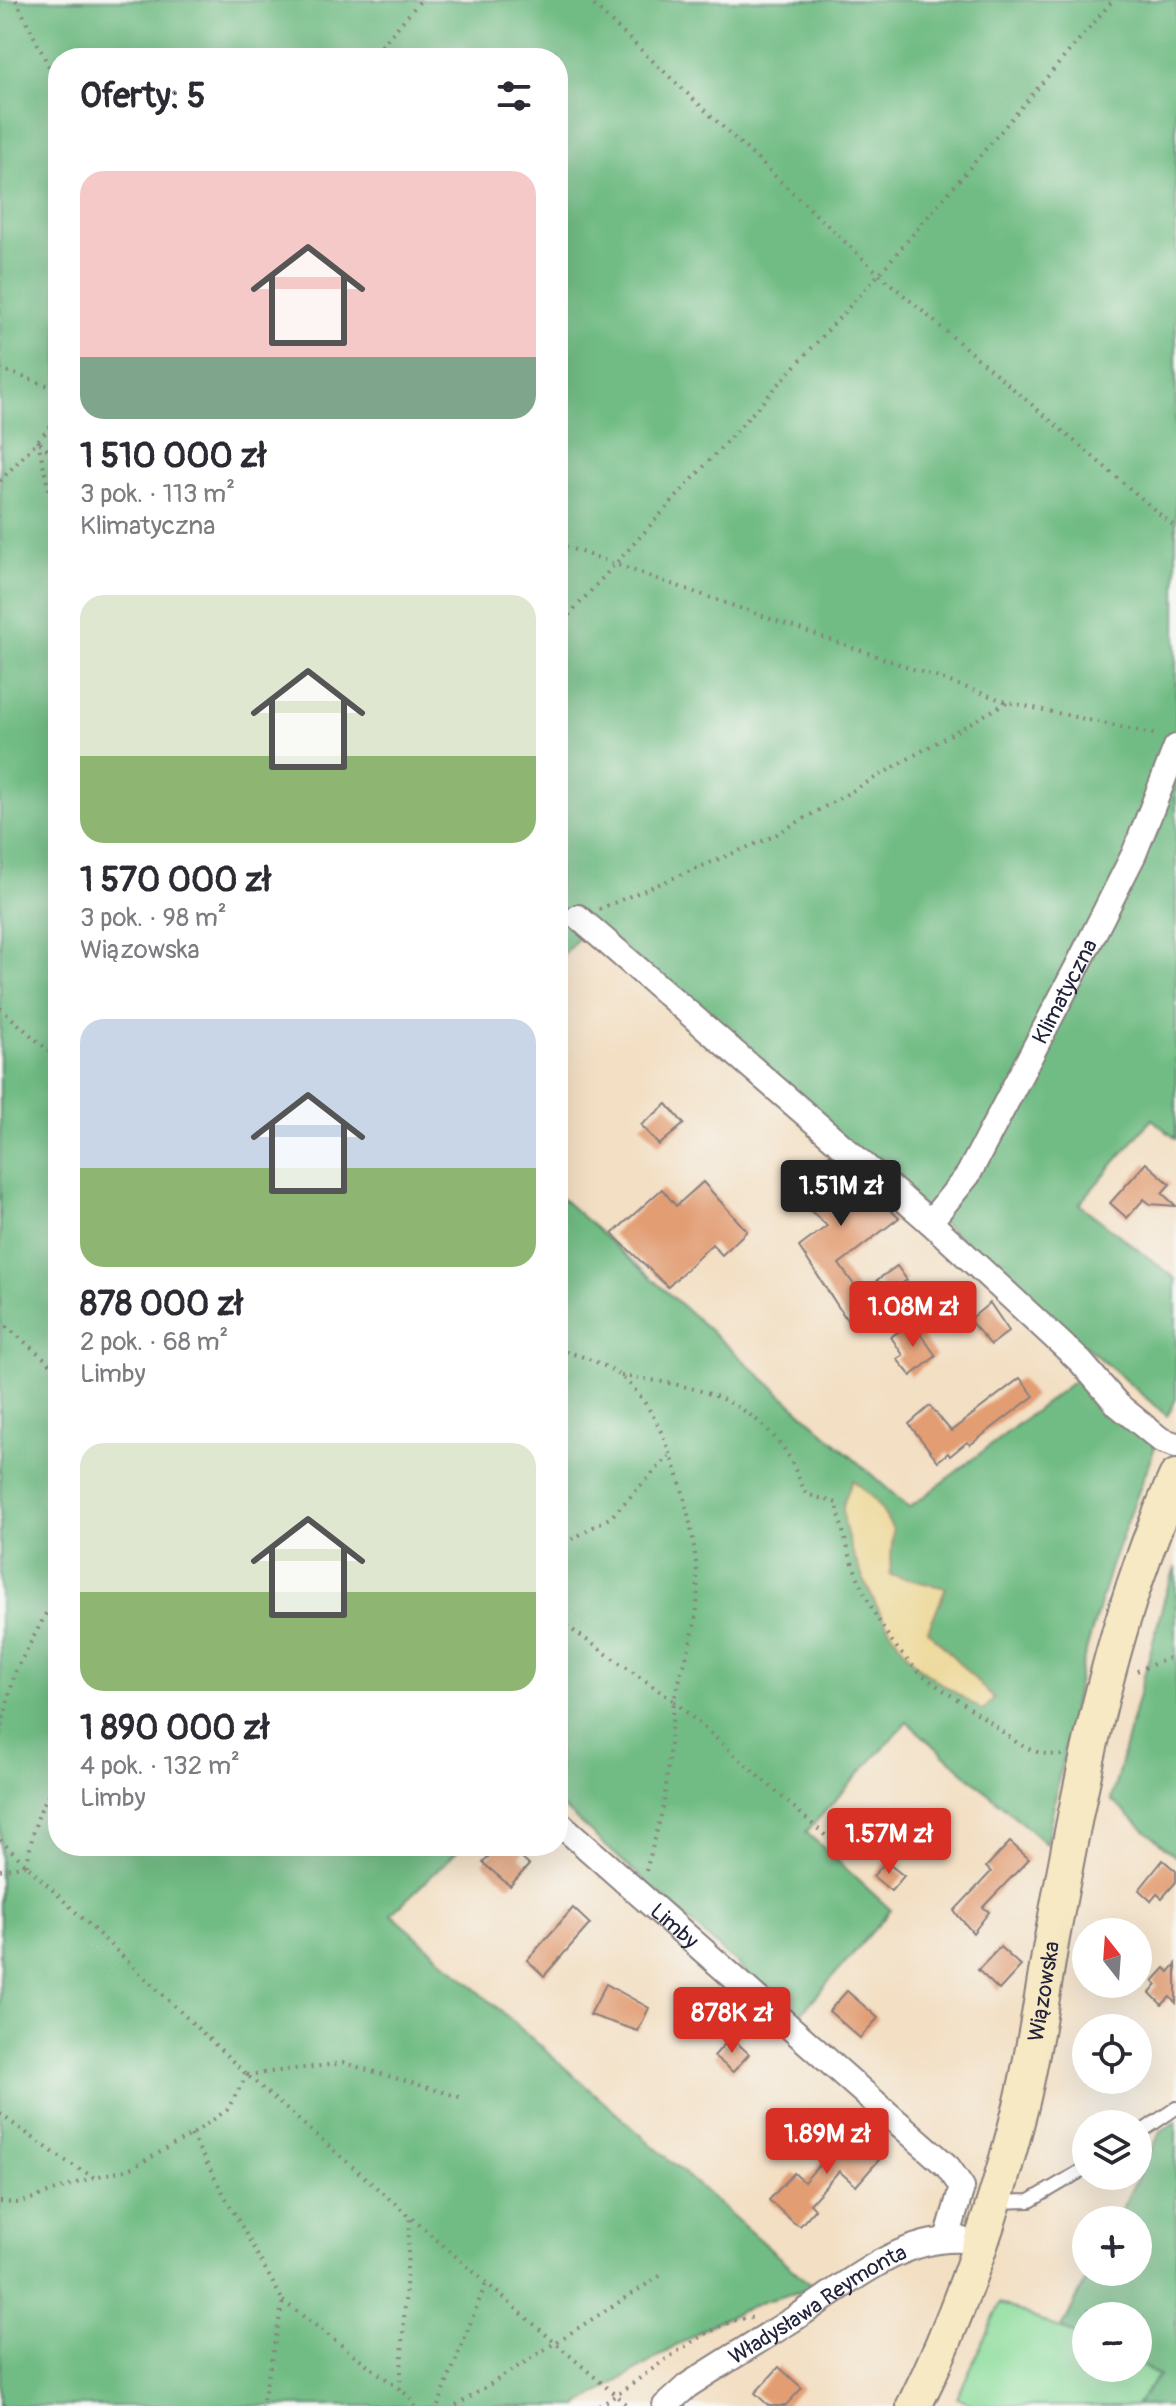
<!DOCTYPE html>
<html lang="pl">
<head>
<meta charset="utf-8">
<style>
  :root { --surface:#fff; --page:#f7f7f7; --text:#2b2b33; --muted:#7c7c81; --accent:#d93025 }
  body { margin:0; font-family:Pangolin,sans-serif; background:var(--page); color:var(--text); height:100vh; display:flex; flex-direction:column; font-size:30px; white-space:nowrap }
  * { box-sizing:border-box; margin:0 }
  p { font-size:26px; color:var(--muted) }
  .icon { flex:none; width:44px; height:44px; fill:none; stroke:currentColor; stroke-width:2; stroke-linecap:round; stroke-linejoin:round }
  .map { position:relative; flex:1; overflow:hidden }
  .side { position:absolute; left:48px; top:48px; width:520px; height:1808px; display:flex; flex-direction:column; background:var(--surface); border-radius:32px; box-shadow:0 8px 32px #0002 }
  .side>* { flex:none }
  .needle { width:52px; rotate:343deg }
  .fabs { position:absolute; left:1072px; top:1918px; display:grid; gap:16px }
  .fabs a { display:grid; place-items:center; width:80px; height:80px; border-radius:50%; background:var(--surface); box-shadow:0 8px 32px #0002; font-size:40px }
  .price { position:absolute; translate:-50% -68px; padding:0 18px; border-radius:8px; background:var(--accent); color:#fff; font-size:26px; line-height:52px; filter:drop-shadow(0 2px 4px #0008) }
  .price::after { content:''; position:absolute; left:50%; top:48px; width:24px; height:18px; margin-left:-12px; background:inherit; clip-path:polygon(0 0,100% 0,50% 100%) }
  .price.current { background:#222; color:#fff }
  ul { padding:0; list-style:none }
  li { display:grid; align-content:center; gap:16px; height:424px; padding:0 32px }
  li span { display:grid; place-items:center; height:248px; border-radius:24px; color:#555 }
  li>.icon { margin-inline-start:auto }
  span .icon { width:144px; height:144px; fill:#fffc; stroke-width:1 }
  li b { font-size:34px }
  h2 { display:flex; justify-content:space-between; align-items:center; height:96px; padding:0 32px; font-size:34px }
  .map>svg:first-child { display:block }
  .green { fill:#8cdd9c; stroke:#57806c; stroke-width:2 }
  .forest { fill:#71bc84; stroke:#4a6f60; stroke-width:2 }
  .sand { fill:#eeda9e; stroke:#887e6c; stroke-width:2 }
  .building { fill:#e29d73 }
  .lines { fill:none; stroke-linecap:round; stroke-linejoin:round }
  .service-casing { stroke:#8a807f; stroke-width:16 }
  .minor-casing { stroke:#8a807f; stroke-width:28 }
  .secondary-casing { stroke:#8a807f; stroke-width:38 }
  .path { stroke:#8a807f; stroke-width:4; stroke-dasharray:2 6; stroke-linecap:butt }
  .service { stroke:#fff; stroke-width:12 }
  .minor { stroke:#fff; stroke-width:24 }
  .secondary { stroke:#f6e9c3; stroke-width:34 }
  .labels { text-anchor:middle; stroke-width:8; stroke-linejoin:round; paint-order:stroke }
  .street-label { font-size:22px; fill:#22223b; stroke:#f6f6f2 }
</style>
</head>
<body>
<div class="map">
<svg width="1176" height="2406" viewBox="0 0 1176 2406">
  <rect width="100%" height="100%" fill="#f6f6f2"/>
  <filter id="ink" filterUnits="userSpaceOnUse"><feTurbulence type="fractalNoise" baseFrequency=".0125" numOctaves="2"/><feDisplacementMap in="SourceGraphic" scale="16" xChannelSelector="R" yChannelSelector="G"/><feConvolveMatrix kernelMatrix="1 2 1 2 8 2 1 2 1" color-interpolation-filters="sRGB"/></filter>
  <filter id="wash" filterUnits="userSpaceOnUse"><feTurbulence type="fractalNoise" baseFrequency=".006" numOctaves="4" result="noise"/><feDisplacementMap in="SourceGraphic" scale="32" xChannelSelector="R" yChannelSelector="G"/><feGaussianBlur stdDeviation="1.8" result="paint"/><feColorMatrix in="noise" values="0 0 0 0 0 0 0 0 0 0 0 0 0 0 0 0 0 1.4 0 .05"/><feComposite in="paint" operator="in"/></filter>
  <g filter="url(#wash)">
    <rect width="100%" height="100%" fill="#f3dfc3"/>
    <path class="green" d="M1000 2303 1086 2340V2368H1138V2364L1159 2374 1136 2406H976L957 2398Z"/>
    <g class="forest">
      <path d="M0 0H1176V1139L1152 1119 1079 1204 1176 1279V1399L1167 1416 592 922 558 961V58H58V1846H463L391 1914 814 2288 765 2301 717 2321 578 2406H0Z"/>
      <path d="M558 1195 909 1508 1078 1378 1155 1447 1111 1566 1081 1668 1046 1844 907 1722 806 1832 891 1910 797 2018 558 1803Z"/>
      <path d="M1176 1567V1857L1111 1800 1167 1589Z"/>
      <path d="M1176 2122V2406H1136L1159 2375 1138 2364V2316H1086V2340L1062 2328 1090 2272H1138V2220H1116L1161 2131Z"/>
    </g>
    <path class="sand" d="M853 1480 876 1501 893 1529 890 1575 946 1588 928 1630 994 1699 983 1711C962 1696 936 1682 917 1665 888 1637 844 1550 843 1509 843 1500 849 1489 853 1480Z"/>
    <g id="blocks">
      <g class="building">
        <path d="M667 1104 684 1124 659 1145 641 1125Z"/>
        <path d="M830 1155 899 1218 839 1264 868 1304 847 1320 799 1247 827 1226 794 1195Z"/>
        <path d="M1146 1163 1170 1184 1162 1193 1176 1206 1150 1204 1144 1199 1127 1218 1110 1203Z"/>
        <path d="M703 1182 747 1231 722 1255 712 1244 668 1287 612 1234 662 1189 676 1206Z"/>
        <path d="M897 1266 907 1280 886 1294 877 1280Z"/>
        <path d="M990 1303 1009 1331 991 1345 969 1320Z"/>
        <path d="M912 1322 936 1356 911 1376 897 1359 903 1355 891 1337Z"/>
        <path d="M1020 1378 1034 1396 970 1445 967 1442 950 1456 948 1453 938 1461 909 1424 930 1406 951 1431Z"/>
        <path d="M1010 1842 1029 1859 983 1907 989 1912 973 1933 954 1911 991 1872 986 1867Z"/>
        <path d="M498 1846H529L519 1856 529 1865 510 1886 483 1863Z"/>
        <path d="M1163 1860 1176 1871V1882L1162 1898 1157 1894 1151 1901 1139 1890Z"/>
        <path d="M886 1862 904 1876 891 1891 873 1876Z"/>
        <path d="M573 1908 590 1924 544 1976 527 1960Z"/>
        <path d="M1000 1947 1021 1966 999 1990 978 1970Z"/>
        <path d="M1176 1964V2003L1170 1997 1162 2005 1150 1993 1157 1985 1153 1981 1165 1968 1169 1972Z"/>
        <path d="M606 1984 649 2008 638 2031 590 2015Z"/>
        <path d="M847 1991 878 2018 860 2038 829 2011Z"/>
        <path d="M731 2037 749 2054 733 2072 714 2056Z"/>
        <path d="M851 2129 864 2142 868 2138 884 2154 856 2186 839 2171 810 2204 815 2209 800 2226 793 2222 769 2200 794 2173 804 2182Z"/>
        <path d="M779 2367 802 2388 785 2406H769L755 2393Z"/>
      </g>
    </g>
  </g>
  <g filter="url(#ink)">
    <use href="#blocks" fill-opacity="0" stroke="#8a807f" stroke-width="2"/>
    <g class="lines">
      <g class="service-casing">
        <g id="service">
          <path d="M1138 2134 1176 2108"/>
          <path d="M999 2202 1030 2201 1086 2168"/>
        </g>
      </g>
      <g class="minor-casing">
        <g id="minor">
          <path d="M578 917 930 1222 1081 1362 1118 1405 1161 1440 1176 1445"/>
          <path id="s1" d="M930 1222 968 1175 1077 967 1134 854 1176 747"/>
          <path id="s2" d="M558 1822 948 2167 962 2187 947 2239"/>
          <path id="s3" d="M665 2406 687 2386C722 2363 757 2342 792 2320 843 2288 899 2236 962 2240"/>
        </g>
      </g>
      <g class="secondary-casing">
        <g id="secondary">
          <path id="s4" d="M914 2406C961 2312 994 2212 1020 2110 1034 2054 1042 1995 1052 1938 1081 1781 1110 1623 1176 1477"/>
        </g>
      </g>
      <g class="path">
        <path d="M16 0 58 85"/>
        <path d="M588 0 879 274 1176 528"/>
        <path d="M371 58 421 0"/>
        <path d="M58 162 52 210 58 272"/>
        <path d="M0 369 58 389"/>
        <path d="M38 441 58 533"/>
        <path d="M40 443 58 459"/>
        <path d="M0 481 58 419"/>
        <path d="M558 544 1007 702 1157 735"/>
        <path d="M558 627 879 274 1113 0"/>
        <path d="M599 909 772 837 1007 702"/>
        <path d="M0 1008 58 1059"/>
        <path d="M0 1321 58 1370"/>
        <path d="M558 1350C580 1355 601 1362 619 1375 672 1413 702 1544 697 1606 695 1637 681 1670 674 1701L558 1620"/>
        <path d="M621 1376C685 1384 743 1393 784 1449 793 1462 799 1480 806 1494L837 1503C846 1557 873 1628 914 1667 934 1686 961 1701 983 1717 1014 1739 1023 1755 1063 1755"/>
        <path d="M558 1547 611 1517 669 1456"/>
        <path d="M1137 1671 1176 1655"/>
        <path d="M674 1701 826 1836 864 1846 921 1836 950 1842"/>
        <path d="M0 1734 15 1672 58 1591"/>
        <path d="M0 1840 247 2075 628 2406"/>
        <path d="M27 1865C32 1836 37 1805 58 1782"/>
        <path d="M0 1870 27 1865"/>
        <path d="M646 1871 664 1805 674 1701"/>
        <path d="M247 2075 344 2063 463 2098"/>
        <path d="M0 2114 64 2160 94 2177"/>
        <path d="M191 2135 283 2301 262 2406"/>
        <path d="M0 2202 19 2203 94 2177 130 2169 191 2135 227 2110 247 2075"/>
        <path d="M283 2301 410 2397 415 2406"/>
        <path d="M400 2389 410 2217"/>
        <path d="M438 2406 486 2283"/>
        <path d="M456 2406 663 2274"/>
        <path d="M599 2406C636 2385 715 2314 754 2318"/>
      </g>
      <use href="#service" class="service"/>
      <use href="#minor" class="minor"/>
      <use href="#secondary" class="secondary"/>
    </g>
  </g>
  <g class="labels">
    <g class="street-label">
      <text dy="8" stroke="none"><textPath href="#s1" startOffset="268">Klimatyczna</textPath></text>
      <text dy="8" stroke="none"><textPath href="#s2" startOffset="156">Limby</textPath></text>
      <text dy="8" stroke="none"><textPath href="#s4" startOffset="436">Wiązowska</textPath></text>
      <text dy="8" stroke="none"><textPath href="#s3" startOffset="184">Władysława Reymonta</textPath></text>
    </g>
  </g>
</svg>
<div class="fabs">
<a><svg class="needle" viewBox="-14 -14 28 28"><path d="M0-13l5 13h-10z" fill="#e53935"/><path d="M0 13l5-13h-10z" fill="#7c7c81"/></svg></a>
<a><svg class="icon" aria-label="locate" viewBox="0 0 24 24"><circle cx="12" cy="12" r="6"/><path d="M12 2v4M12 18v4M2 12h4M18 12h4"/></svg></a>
<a><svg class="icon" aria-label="layers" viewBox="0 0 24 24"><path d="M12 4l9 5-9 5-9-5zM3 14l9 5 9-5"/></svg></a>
<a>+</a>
<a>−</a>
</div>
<b class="price current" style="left:841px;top:1228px">1.51M zł</b>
<b class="price" style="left:913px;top:1349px">1.08M zł</b>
<b class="price" style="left:889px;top:1876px">1.57M zł</b>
<b class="price" style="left:732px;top:2055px">878K zł</b>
<b class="price" style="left:827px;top:2176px">1.89M zł</b>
<section class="side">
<h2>Oferty: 5<svg class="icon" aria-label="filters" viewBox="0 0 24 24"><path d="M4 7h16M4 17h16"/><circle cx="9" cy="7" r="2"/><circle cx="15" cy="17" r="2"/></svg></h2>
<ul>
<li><span style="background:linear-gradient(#f6c9c9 75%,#7fa58c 0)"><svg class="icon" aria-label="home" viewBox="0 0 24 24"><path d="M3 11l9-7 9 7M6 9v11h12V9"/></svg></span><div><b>1 510 000 zł</b><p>3 pok. · 113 m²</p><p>Klimatyczna</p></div></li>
<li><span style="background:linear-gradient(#dfe7d0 65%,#8fb573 0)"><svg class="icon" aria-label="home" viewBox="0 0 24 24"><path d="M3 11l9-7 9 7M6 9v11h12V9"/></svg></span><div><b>1 570 000 zł</b><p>3 pok. · 98 m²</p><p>Wiązowska</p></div></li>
<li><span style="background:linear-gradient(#c9d6e8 60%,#8fb573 0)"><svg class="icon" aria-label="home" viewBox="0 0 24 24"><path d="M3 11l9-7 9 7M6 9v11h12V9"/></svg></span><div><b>878 000 zł</b><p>2 pok. · 68 m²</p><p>Limby</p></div></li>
<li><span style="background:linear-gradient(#dfe7d0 60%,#8fb573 0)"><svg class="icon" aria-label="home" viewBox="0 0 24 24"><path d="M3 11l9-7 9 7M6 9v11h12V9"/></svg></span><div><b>1 890 000 zł</b><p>4 pok. · 132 m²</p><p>Limby</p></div></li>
</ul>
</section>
</div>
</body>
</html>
